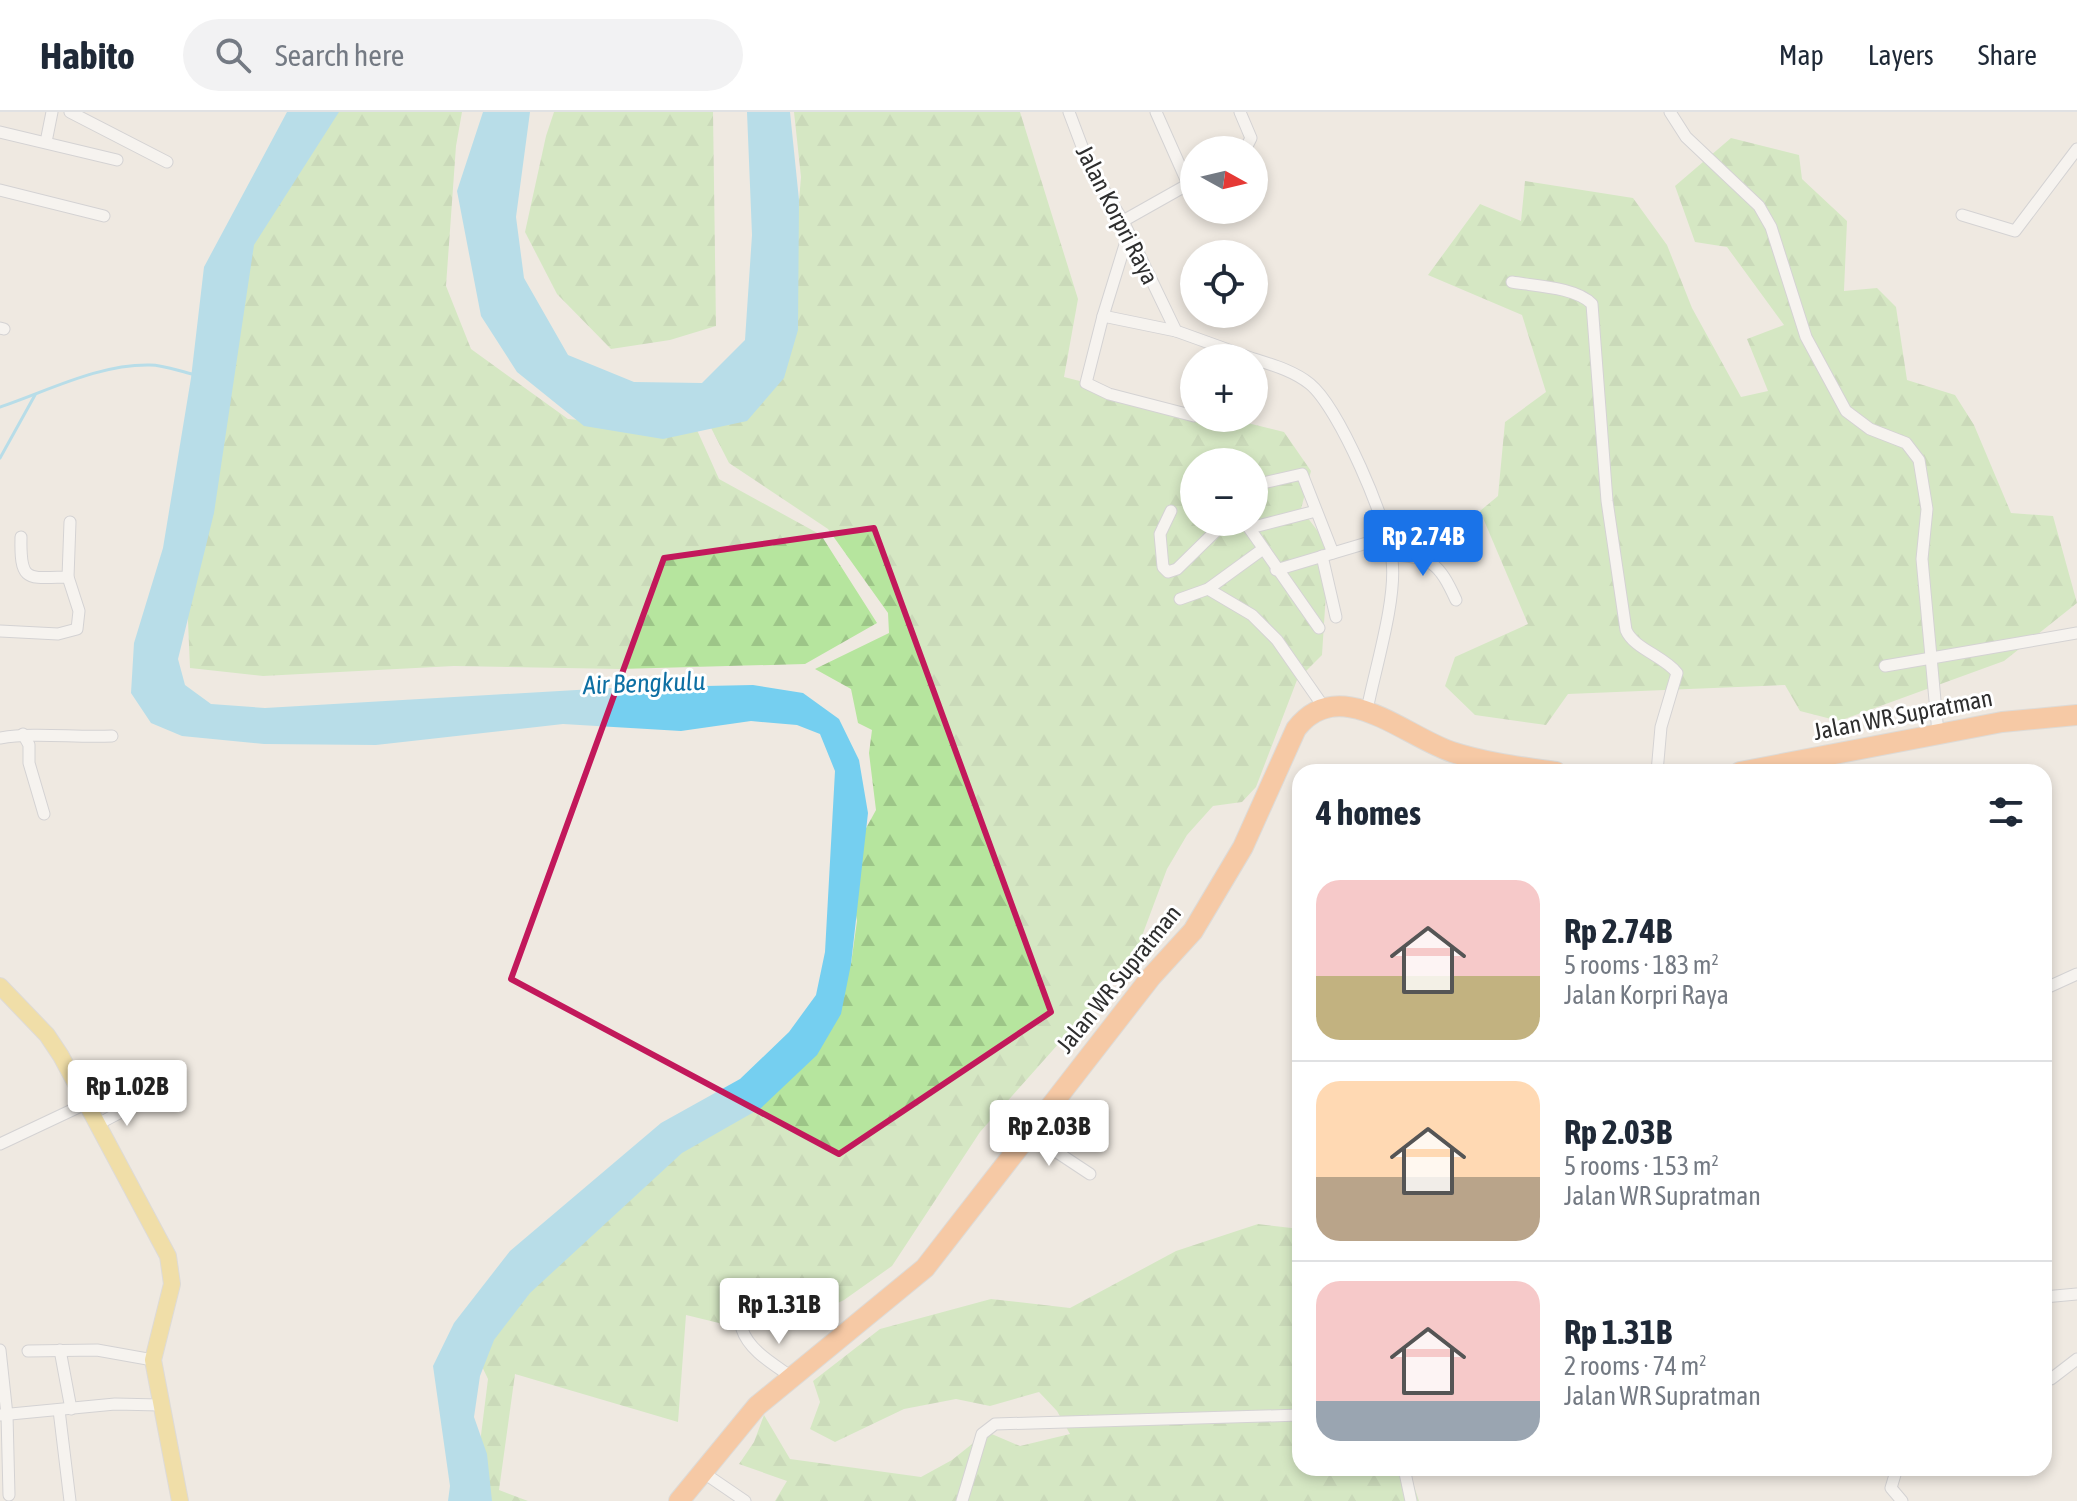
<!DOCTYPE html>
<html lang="en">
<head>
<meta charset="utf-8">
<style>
  :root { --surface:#fff; --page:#f2f2f3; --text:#1f2937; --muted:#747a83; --line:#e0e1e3; --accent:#1a73e8 }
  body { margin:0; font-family:"Asap Condensed",sans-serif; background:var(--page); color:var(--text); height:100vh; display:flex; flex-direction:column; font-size:30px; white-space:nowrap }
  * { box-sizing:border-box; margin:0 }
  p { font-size:26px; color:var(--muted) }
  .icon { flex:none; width:44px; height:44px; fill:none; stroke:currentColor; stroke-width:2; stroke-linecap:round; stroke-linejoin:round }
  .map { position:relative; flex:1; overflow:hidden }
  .details { position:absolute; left:1292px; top:652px; width:760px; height:712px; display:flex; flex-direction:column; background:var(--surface); border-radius:24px; box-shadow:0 4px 12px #0003 }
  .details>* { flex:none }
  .needle { width:52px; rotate:98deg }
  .buttons { position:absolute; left:1180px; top:24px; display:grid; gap:16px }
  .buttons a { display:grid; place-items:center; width:88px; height:88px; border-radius:50%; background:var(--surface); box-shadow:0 4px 12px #0003; font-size:40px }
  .price { position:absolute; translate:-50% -68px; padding:0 18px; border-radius:8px; background:#fff; color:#222; font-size:26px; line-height:52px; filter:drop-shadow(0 2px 4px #0008) }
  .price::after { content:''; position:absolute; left:50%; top:48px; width:24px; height:18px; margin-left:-12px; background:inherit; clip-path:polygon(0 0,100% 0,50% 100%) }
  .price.on { background:var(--accent); color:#fff }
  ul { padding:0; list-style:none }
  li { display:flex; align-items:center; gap:24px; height:200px; padding:0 24px }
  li+li { border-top:2px solid var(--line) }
  li span { display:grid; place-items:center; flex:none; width:224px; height:160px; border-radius:24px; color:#555 }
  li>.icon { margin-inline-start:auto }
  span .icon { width:96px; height:96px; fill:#fffc; stroke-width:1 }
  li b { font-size:34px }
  h2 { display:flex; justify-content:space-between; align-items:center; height:96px; padding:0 24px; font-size:34px }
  header { display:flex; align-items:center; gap:48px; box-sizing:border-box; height:112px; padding:0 40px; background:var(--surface); border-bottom:2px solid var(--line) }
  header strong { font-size:38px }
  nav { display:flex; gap:44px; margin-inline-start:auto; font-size:28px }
  .search { width:560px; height:72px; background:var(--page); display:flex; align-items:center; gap:20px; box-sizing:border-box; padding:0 28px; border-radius:44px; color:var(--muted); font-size:30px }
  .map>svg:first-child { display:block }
  .forest { fill:url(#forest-firs); fill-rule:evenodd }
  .water { fill:#75cff0 }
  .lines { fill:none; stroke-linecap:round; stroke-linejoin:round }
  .stream { stroke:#75cff0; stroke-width:3 }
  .street-casing { stroke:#b4b7c1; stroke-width:13 }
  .primary-casing { stroke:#c9c9c9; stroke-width:18 }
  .highway-casing { stroke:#c9c9c9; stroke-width:22 }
  .street { stroke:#fff; stroke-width:11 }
  .primary { stroke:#f2d163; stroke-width:16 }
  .highway { stroke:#ffa35c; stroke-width:20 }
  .marked { fill:none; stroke:#c2185b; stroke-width:6; stroke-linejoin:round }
  .labels { text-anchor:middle; stroke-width:6; stroke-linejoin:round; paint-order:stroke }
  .street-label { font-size:24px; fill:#2e2e2e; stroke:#fff }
  .water-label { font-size:26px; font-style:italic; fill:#0d6fa3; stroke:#fff }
</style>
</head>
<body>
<header>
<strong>Habito</strong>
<div class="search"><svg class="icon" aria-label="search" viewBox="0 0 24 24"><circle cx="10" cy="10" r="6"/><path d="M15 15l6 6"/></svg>Search here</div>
<nav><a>Map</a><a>Layers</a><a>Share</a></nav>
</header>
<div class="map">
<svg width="2077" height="1389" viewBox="0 0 2077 1389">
  <defs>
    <pattern id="forest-firs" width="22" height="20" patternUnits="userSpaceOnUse" patternTransform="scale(2)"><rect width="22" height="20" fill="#b6e59e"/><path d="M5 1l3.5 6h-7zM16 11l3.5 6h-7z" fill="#9dc588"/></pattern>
  </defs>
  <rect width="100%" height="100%" fill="#efe9e1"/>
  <g class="forest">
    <path d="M333 0H462L456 34 446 174 471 237 568 307 697 318 719 367 821 423 877 511 805 552 620 557 454 554 263 564 190 556 187 486 238 161 301 43Z"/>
    <path d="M554 0H713L716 214 670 228 611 237 557 182 525 120 546 24Z"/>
    <path d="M794 0H1020L1078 187 1064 265 1194 298V306H1227L1284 320 1311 359 1301 397 1329 434 1322 543 1297 568 1256 675 1242 690 1213 694 1187 723 1167 757 1133 848 980 1020 892 1154 844 1188 811 1204 790 1201 773 1189 723 1212 686 1203 678 1310 515 1262 499 1378 528 1389H482L480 1331 488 1267 474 1238 500 1202 840 881 851 852 857 809 847 751 876 698 869 641 872 618 858 611 851 577 815 557 889 521 888 501 828 417 729 351 707 308 788 221 801 65ZM1194 350H1254V410H1194Z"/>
    <path d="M1731 26 1799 43 1802 67 1847 109 1844 179 1877 176 1896 195 1907 268 1955 283 1974 313 2011 401 2053 404 2077 491 2004 549 1839 609 1800 599 1785 573 1568 582 1546 613 1475 603 1445 574 1455 545 1528 512 1480 399 1498 384 1505 310 1546 280 1522 203 1428 163 1480 92 1521 109 1525 69 1633 86 1667 133 1692 196 1741 285 1768 279 1747 227 1784 213 1727 135 1695 130 1675 74Z"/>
    <path d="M1258 1112 1300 1117V1356H1408L1419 1389H775L787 1369 739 1352 754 1330 764 1303 790 1347 921 1365 952 1348 987 1320 1020 1334 1070 1322 1057 1299 1039 1280 990 1294 956 1287 904 1297 835 1330 810 1317 820 1290 813 1269 880 1217 991 1187 1070 1196 1176 1139Z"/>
  </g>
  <g class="water">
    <path d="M287 0H339L254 133 214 401 178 547 185 573 211 592 265 596 611 576 753 573 803 581 839 607 859 648 868 701 851 852 841 902 817 943 761 996 682 1041 530 1181 494 1228 480 1264 474 1305 487 1342 492 1389H448L450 1374 433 1254 454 1211 510 1139 661 1011 740 967 789 920 816 883 825 840 835 659 820 622 797 613 751 609 681 619 563 612 376 633 264 632 182 624 151 611 131 581 134 531 163 436 191 266 204 155Z"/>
    <path d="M483 0H530L516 105 524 166 568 243 634 270 702 271 745 228 752 123 747 0H790L799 88 798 218 784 266 747 309 663 327 584 314 517 260 481 204 457 79Z"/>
  </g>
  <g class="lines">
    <g class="stream">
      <path d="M0 295C48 279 98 252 150 253 163 253 179 259 192 262"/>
      <path d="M0 346 35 283"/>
    </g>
    <g class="street-casing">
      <g id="street">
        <path d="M70 0 167 50"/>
        <path d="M1069 0 1089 53 1123 109 1176 219 1251 246"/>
        <path d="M1156 0 1188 72"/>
        <path d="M1240 0 1251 26 1245 38"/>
        <path d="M1670 0 1686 25 1759 94 1771 115 1806 225 1846 299 1870 317 1906 331 1919 348 1927 397 1922 447 1938 621"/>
        <path d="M0 20 117 48"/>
        <path d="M46 30 52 0"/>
        <path d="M0 78 104 104"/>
        <path d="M1962 103 2015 119 2077 37"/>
        <path d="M1123 109 1194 69"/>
        <path d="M1128 123 1103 204 1176 219"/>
        <path d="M1512 170C1534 174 1576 175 1592 192L1607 389 1626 518C1634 537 1664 544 1677 561L1661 615 1657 660"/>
        <path d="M1103 204 1086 271 1109 282 1194 304"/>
        <path d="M0 216 4 217"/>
        <path d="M1254 247C1273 253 1294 259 1310 272 1339 296 1388 410 1392 448 1397 487 1375 557 1367 598"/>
        <path d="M1254 373 1302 362 1333 441"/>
        <path d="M1171 399 1160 422 1163 455 1168 460 1177 457 1225 410"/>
        <path d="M1245 410 1319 516"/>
        <path d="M1250 416 1316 399"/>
        <path d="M21 425C20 471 27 466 68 465"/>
        <path d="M1391 443C1431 444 1439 451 1456 488"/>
        <path d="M1322 444 1336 505"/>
        <path d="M1276 458 1387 425"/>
        <path d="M1208 477 1252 503 1277 528 1323 594"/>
        <path d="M1180 487 1208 477 1263 437"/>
        <path d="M0 519 58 522 77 517 79 499 68 465 70 410"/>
        <path d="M1885 554 2077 521"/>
        <path d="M23 622 29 633V651L44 702"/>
        <path d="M0 626C36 620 75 626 112 624"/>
        <path d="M2044 877 2077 862"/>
        <path d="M96 1013 142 989"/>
        <path d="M1028 1021 1090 1062"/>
        <path d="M0 1032 85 992"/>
        <path d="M2044 1185 2077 1182"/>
        <path d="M742 1217C749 1239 775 1253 793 1266"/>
        <path d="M0 1238 7 1303 9 1383"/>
        <path d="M60 1238 71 1297"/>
        <path d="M28 1239 97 1238 153 1248"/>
        <path d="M2044 1266 2051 1267 2077 1247"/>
        <path d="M59 1298 70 1389"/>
        <path d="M0 1303 115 1292 160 1293"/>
        <path d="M1404 1356 1411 1389"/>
        <path d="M1897 1356 1891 1376 1902 1389"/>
        <path d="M701 1359 745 1389"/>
        <path d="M962 1389 982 1322 995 1312 1300 1303"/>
      </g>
    </g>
    <g class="primary-casing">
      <path id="primary" d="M0 874 47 923 61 944 168 1144 172 1172 153 1248 180 1389"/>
    </g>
    <g class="highway-casing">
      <g id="highway">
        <path d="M1740 660 2002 610 2077 603"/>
        <path d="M679 1389 757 1294 925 1156 1151 865 1193 819 1243 735 1296 617C1339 561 1404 624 1452 640 1486 651 1521 655 1556 660"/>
      </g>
    </g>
    <use href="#street" class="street"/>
    <use href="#primary" class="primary"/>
    <use href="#highway" class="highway"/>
  </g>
  <path d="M0 0H2077V1389H0ZM874 416 1051 900 839 1042 511 867 664 446Z" fill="#efe9e1" fill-opacity=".55" fill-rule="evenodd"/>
  <path class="marked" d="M874 416 1051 900 839 1042 511 867 664 446Z"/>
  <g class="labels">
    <g class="street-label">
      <text transform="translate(1117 103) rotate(63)" y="8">Jalan Korpri Raya</text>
      <text transform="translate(1903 603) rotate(-11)" y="8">Jalan WR Supratman</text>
      <text transform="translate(1119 867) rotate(-51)" y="8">Jalan WR Supratman</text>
    </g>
    <g class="water-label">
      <text transform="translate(644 571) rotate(-2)" y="9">Air Bengkulu</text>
    </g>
  </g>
</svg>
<div class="buttons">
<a><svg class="needle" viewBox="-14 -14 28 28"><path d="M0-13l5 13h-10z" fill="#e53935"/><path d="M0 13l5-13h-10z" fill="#747a83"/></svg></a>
<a><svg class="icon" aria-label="locate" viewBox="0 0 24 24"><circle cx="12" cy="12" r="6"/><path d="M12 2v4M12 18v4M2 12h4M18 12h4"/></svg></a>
<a>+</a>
<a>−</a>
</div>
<b class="price on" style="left:1423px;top:466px">Rp 2.74B</b>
<b class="price" style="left:127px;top:1016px">Rp 1.02B</b>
<b class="price" style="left:1049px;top:1056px">Rp 2.03B</b>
<b class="price" style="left:779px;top:1234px">Rp 1.31B</b>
<section class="details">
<h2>4 homes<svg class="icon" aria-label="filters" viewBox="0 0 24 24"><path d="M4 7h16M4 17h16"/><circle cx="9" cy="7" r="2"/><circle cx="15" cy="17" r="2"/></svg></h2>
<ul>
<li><span style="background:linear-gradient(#f6c9c9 60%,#c2b280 0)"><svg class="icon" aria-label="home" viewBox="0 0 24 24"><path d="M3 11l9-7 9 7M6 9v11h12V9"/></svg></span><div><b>Rp 2.74B</b><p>5 rooms · 183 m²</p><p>Jalan Korpri Raya</p></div></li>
<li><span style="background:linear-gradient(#ffd9b3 60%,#b9a48a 0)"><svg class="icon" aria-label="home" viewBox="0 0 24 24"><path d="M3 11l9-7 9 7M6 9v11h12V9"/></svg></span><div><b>Rp 2.03B</b><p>5 rooms · 153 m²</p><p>Jalan WR Supratman</p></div></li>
<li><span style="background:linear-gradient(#f6c9c9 75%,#9aa5b1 0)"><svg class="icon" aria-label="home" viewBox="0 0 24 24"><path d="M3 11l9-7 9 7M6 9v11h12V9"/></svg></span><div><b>Rp 1.31B</b><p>2 rooms · 74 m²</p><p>Jalan WR Supratman</p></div></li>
</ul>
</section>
</div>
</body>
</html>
